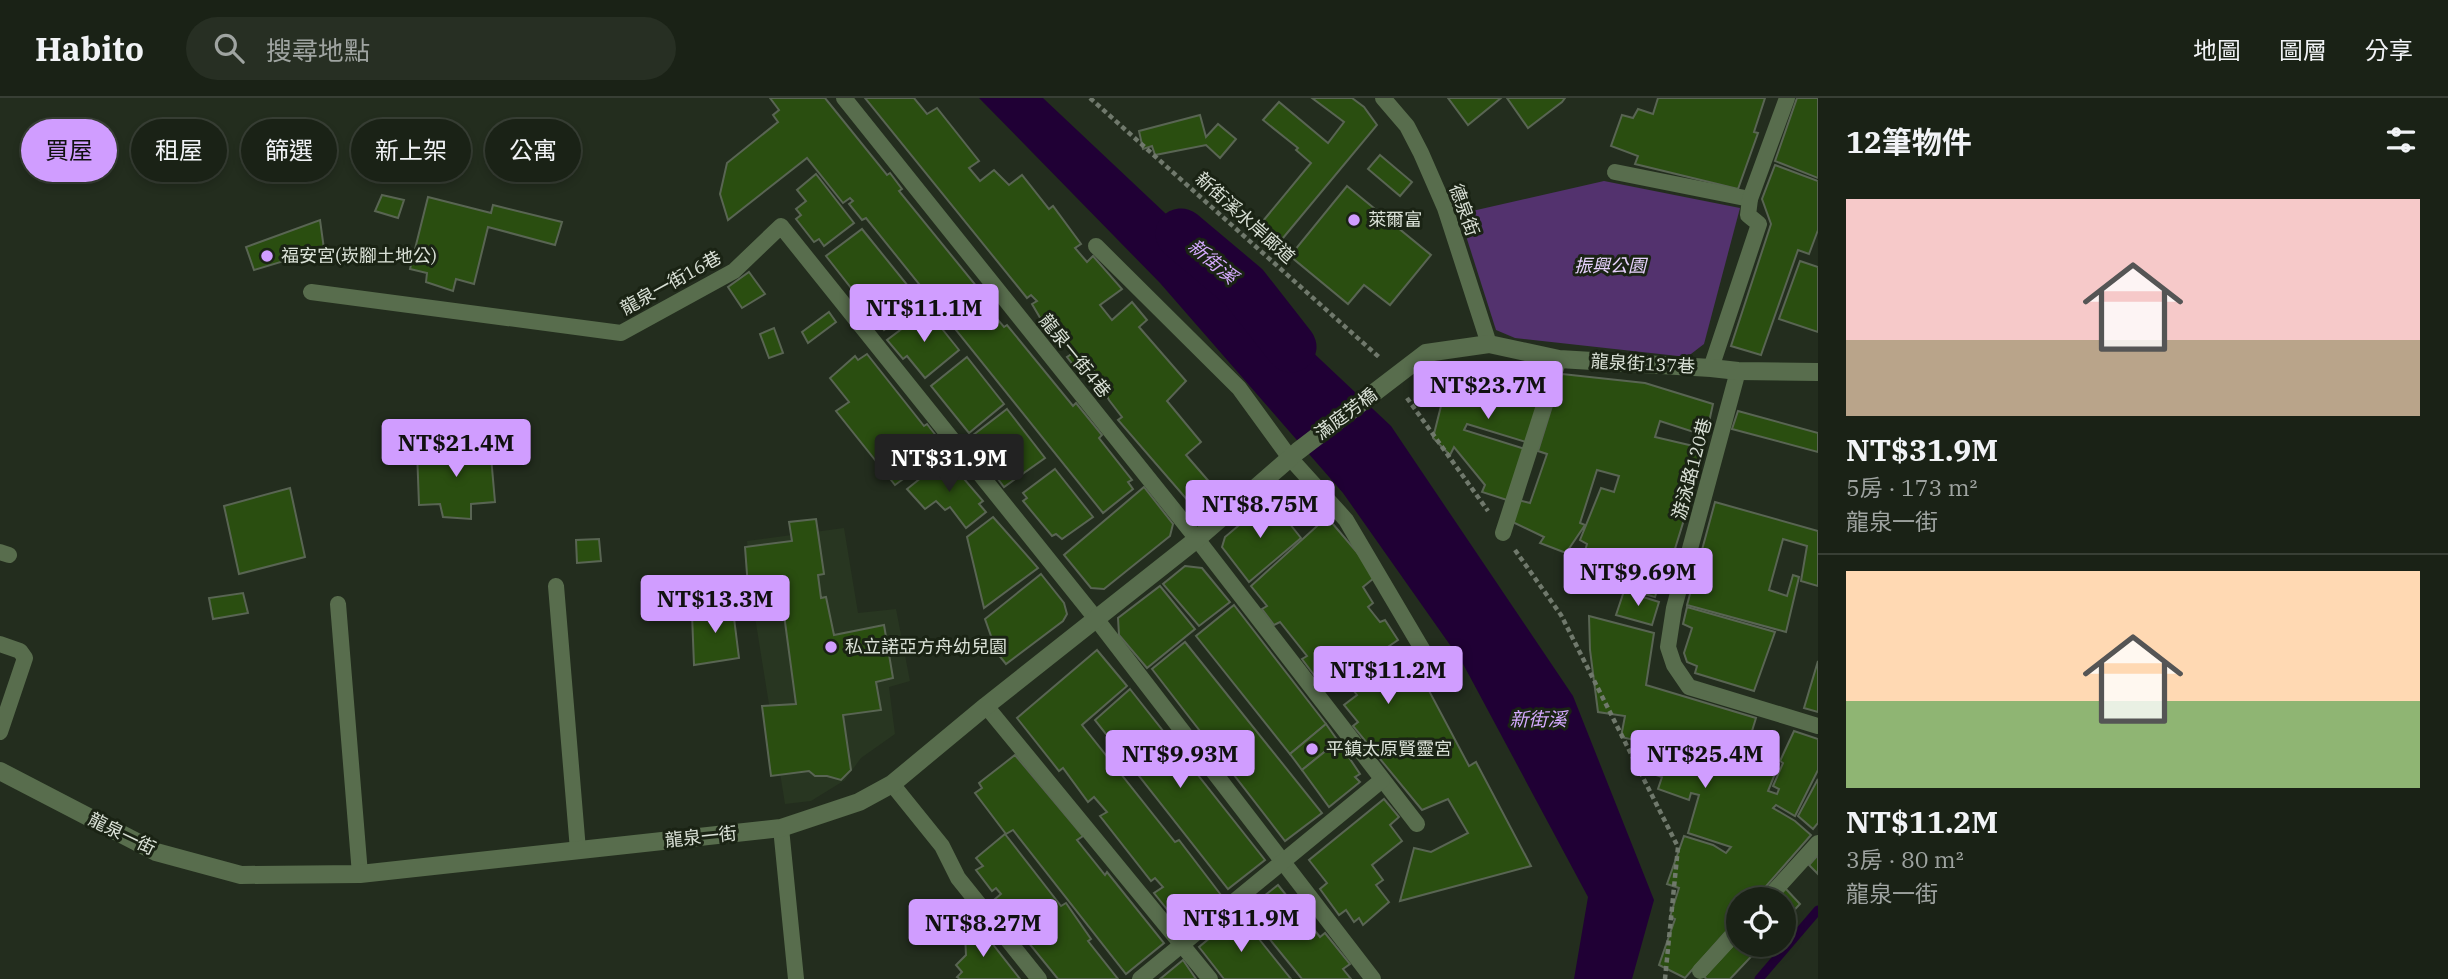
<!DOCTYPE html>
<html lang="zh-TW">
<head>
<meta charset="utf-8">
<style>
  :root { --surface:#1a2216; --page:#272f23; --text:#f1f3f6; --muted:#9fa4a1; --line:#383f35; --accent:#d09dff }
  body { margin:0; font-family:"IBM Plex Serif","Noto Sans TC",serif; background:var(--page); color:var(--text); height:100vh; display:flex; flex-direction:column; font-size:26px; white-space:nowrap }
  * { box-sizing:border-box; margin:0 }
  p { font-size:23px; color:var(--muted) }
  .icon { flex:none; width:38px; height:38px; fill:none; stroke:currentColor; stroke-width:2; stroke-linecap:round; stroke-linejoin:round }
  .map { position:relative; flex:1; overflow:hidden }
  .drawer { display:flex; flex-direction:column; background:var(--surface); width:630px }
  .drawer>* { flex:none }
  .top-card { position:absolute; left:21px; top:21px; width:665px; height:63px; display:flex; gap:14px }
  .tools { position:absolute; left:1726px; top:789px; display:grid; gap:14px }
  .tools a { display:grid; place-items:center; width:70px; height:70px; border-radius:50%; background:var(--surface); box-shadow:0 4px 10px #0003,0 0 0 2px var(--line); font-size:35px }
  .price { position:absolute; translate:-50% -60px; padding:0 16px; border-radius:7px; background:var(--accent); color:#111; font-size:23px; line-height:46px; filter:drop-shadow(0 2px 4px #0008) }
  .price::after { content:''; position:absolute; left:50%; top:42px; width:21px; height:16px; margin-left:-10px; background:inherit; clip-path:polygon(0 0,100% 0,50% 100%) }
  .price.current { background:#222; color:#fff }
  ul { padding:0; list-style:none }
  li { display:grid; align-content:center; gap:14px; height:371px; padding:0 28px }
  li+li { border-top:2px solid var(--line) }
  li span { display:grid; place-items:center; height:217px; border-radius:0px; color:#555 }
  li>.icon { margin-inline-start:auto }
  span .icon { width:126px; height:126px; fill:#fffc; stroke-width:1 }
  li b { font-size:30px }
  h2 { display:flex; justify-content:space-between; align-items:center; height:84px; padding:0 28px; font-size:30px }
  .pill { padding:0 24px; border-radius:32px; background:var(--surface); box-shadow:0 4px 10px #0003,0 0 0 2px var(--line); font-size:24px; line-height:63px }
  .pill.current { background:var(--accent); color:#111 }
  header { display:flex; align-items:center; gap:42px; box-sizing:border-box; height:98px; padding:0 35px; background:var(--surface); border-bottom:2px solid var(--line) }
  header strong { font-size:33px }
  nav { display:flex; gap:38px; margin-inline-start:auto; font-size:24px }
  .search { width:490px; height:63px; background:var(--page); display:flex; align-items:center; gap:18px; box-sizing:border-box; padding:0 24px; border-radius:38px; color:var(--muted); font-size:26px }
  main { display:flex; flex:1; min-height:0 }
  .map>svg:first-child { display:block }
  .built { fill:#283621 }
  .green { fill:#53326e }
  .water { fill:#200035 }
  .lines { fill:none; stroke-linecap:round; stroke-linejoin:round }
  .stream { stroke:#200035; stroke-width:9 }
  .river { stroke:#200035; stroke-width:51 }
  .building { fill:#2a4e10; stroke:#596553; stroke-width:2 }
  .path { stroke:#70796c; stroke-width:4.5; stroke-dasharray:5 3.5; stroke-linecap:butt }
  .service { stroke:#586d4d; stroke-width:16 }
  .minor { stroke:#586d4d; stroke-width:18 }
  .poi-dot { fill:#d09dff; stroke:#1a2314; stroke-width:2.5 }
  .labels { text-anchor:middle; stroke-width:6; stroke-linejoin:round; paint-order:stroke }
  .street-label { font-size:18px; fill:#dae1d7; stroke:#1a2314 }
  .poi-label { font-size:18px; fill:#dae1d7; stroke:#1a2314; text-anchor:start }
  .park-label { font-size:18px; font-style:italic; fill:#e7d2fd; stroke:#1a2314 }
  .water-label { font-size:19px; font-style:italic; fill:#d6abff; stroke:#1a2314 }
</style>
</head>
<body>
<header>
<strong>Habito</strong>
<div class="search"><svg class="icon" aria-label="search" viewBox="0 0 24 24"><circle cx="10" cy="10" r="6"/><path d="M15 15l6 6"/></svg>搜尋地點</div>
<nav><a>地圖</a><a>圖層</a><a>分享</a></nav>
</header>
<main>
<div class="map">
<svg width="1818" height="881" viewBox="0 0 1818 881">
  <rect width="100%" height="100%" fill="#232d1e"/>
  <path class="built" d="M844 430 858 515 896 511 910 583 889 589 895 636 861 660 845 682 811 703 785 706 754 513 747 443Z"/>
  <path class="green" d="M1604 83 1740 110 1704 246 1687 259 1515 240 1496 232 1459 116Z"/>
  <path class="water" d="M979 0H1043L1391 328 1573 598 1654 802 1632 881H1574L1588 799 1462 564 1343 395 1160 185Z"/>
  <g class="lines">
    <path class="stream" d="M1759 881 1818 812"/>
    <path class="river" d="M1181 136 1244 189 1291 249"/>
  </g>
  <g class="building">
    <path d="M770 0H825L887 77 890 75 902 91 899 93 995 211 991 214 1004 229 1007 227 1073 308 1076 305 1102 337 1099 340 1132 382 1128 384 1133 391 1103 415 866 120 862 122 849 106 853 103 850 100 843 105 807 60 728 122 720 96 727 65 778 24 773 17 779 12Z"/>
    <path d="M865 0H914L927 16 937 10 979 63 969 70 980 83 994 72 1009 87 1022 77 1049 111 1053 108 1081 146 1075 150 1087 164 1093 158 1122 191 1100 207 1112 222 1132 204 1147 222 1139 229 1186 283 1167 303 1201 344 1186 357 1218 394 1196 412 1118 322 1122 319 1109 302 1092 269 1081 277 1067 259 1073 255 1047 220 1042 223 1032 206 1037 203 1031 197 1027 200Z"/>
    <path d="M1312 0H1352L1364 9 1377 27 1278 146 1258 129 1311 65 1296 52 1298 50 1263 22 1279 4 1328 45 1344 24Z"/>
    <path d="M1448 0H1501L1468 27Z"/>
    <path d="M1507 0H1565L1562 4 1528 30Z"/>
    <path d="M1658 0H1765L1754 34 1758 35 1738 91 1635 66 1638 58 1611 48 1622 17 1633 20 1638 11 1653 16Z"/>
    <path d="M1797 0H1818V80L1775 63Z"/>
    <path d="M1200 17 1206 39 1218 26 1236 41 1220 60 1206 47 1155 57 1152 48 1143 51 1139 33Z"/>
    <path d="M1380 57 1412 84 1400 98 1368 71Z"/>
    <path d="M1775 67 1818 83V132L1809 156 1798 152 1761 257 1731 248 1771 126 1762 101Z"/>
    <path d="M816 76 854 125 824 148 819 141 814 144 796 121 801 117 796 111 806 103 797 92Z"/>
    <path d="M1347 88 1431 157 1390 207 1364 187 1348 206 1290 158Z"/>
    <path d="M382 97 404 102 398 120 375 113Z"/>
    <path d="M428 99 491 115 493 107 562 124 555 147 488 129 474 186 456 181 453 193 426 184 427 175 410 171Z"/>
    <path d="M320 122 324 151 254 172 246 149Z"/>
    <path d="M862 131 921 204 884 232 826 158Z"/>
    <path d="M1800 163 1818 169V234L1779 221Z"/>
    <path d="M749 174 765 196 742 210 728 189Z"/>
    <path d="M927 212 959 252 925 280 907 258 903 261 887 242Z"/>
    <path d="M829 214 836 224 808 245 802 234Z"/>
    <path d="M774 230 783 255 769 260 760 236Z"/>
    <path d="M867 256 924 328 927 326 948 353 933 364 931 361 895 387 836 313 849 304 830 280 855 258 858 262Z"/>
    <path d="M967 259 1004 306 969 335 931 288Z"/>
    <path d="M1458 269 1504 273 1501 283 1511 286 1514 274 1548 278 1526 344 1467 326 1464 332 1525 351 1507 402 1482 394 1485 387 1454 349 1450 357 1433 340 1443 300 1438 298 1448 271Z"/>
    <path d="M1562 276 1645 285 1713 306 1706 338 1660 323 1655 339 1702 350 1687 412 1669 470 1658 465 1650 481 1659 486 1655 499 1578 477 1587 446 1580 442 1601 390 1614 394 1619 378 1597 372 1580 425 1585 427 1566 455 1540 445 1544 439 1502 419 1510 400 1530 405 1547 356 1538 353Z"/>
    <path d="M1007 311 1045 360 1004 389 968 341Z"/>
    <path d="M1738 313 1818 335V354L1732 331Z"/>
    <path d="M490 347 495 404 471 406V421L443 419 440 406 419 407 417 352Z"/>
    <path d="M941 364 947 371 953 368 983 403 979 406 986 414 966 430 950 409 945 412 936 403 925 411 907 391Z"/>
    <path d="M1055 371 1093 419 1062 441 1056 436 1052 438 1023 403 1027 400 1023 395Z"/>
    <path d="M1144 389 1173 426 1170 438 1104 491 1091 490 1064 457Z"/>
    <path d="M290 390 305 459 239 476 224 408Z"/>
    <path d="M1270 401 1301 440 1249 484 1222 449 1225 439Z"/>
    <path d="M1715 404 1818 433V488L1801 483 1807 448 1783 441 1769 492 1787 498 1793 477 1799 479 1786 534 1687 507Z"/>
    <path d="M993 419 1038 470 984 510 967 439Z"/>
    <path d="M1327 419 1361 459 1374 480 1363 489 1373 505 1368 509 1380 524 1385 522 1398 542 1382 553 1405 579 1418 572 1469 668 1476 664 1531 768 1400 803 1414 750 1431 754 1468 735 1448 701 1422 712 1353 628 1358 624 1344 607 1357 597 1344 580 1331 589 1319 574 1314 577 1302 561 1307 558 1280 524 1274 527 1262 511 1267 508 1251 488Z"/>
    <path d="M816 421 824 476 818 477 821 500 826 499 834 537 884 527 893 580 876 584 881 612 843 617 851 672 841 682 827 678H815L809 673 771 678 762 608 796 606 781 494 766 497 767 516H750L745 449 792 443 789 424Z"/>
    <path d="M599 441 601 463 577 465 576 442Z"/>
    <path d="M1185 468 1202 470 1230 504 1199 528 1163 486Z"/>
    <path d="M1041 476 1064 505 1067 516 1063 523 1006 566 997 555 985 521Z"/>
    <path d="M1160 488 1195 531 1147 570 1119 537 1118 520Z"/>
    <path d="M1624 493 1659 504 1652 527 1616 517Z"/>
    <path d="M243 495 248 515 213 521 209 500Z"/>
    <path d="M732 504 739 560 694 567 692 516 717 512V506Z"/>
    <path d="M1234 507 1326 626 1290 656 1196 538Z"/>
    <path d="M1687 509 1775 534 1754 593 1695 575 1697 568 1687 564 1684 555 1692 530 1683 526Z"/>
    <path d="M1589 518 1654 535 1646 587 1756 620 1752 633 1771 639 1764 661 1779 666 1768 693 1777 696 1779 691 1773 688 1783 665 1780 663 1794 633 1818 641V672L1795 718 1776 707 1773 710 1795 723 1811 737 1754 802H1738V820L1685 880 1659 867 1675 821 1670 819 1679 790 1667 786 1684 738 1713 747 1726 755 1731 749 1688 735 1699 697 1691 695 1689 702 1658 691 1662 679 1636 670 1639 643 1621 639 1625 618 1598 614 1590 552Z"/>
    <path d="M1185 544 1322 715 1285 743 1152 571Z"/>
    <path d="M1097 552 1127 588 1082 627 1175 744 1179 742 1221 797 1182 830 1154 795 1163 789 1155 780 1151 783 1100 718 1107 714 1094 699 1088 704 1063 670 1059 673 1017 620Z"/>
    <path d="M1818 563V614L1804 610Z"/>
    <path d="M1130 591 1265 762 1228 791 1095 622Z"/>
    <path d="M1326 626 1338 643 1302 672 1290 656Z"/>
    <path d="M1338 643 1360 676 1355 679 1360 684 1329 709 1302 672Z"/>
    <path d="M1015 657 1083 738 1077 742 1105 777 1107 774 1164 845 1126 876 1013 732 1006 736 975 695 982 690 979 685Z"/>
    <path d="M1818 681V725L1813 731 1798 718Z"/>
    <path d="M1384 701 1399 719 1390 727 1402 743 1372 767 1383 782 1376 787 1389 804 1363 827 1359 820 1354 824 1346 812 1339 817 1320 791 1327 785 1309 762Z"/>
    <path d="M1005 736 1061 808 1066 805 1091 841 1088 843 1118 881H1058L994 802 1001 796 996 790 992 793 976 772 983 768 976 760Z"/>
    <path d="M1818 757V776L1809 767Z"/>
    <path d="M1278 787 1320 839 1325 835 1350 866 1343 871 1351 881H1302L1246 812Z"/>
    <path d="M1785 790 1800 806 1783 824V802H1775Z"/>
    <path d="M1239 816 1291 881H1224L1199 849Z"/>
    <path d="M977 826 1020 881H960L957 879 962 874 956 867 966 857 965 836Z"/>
    <path d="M1738 842V847H1762L1730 881H1707L1704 879Z"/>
    <path d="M1183 862 1196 881H1160Z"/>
  </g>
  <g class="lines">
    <g class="path">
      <path d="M1090 0 1380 260"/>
      <path d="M1407 300 1488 413"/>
      <path d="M1515 452 1561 517 1678 749 1665 881"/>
    </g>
    <g class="service">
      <path d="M844 0 1197 441 1417 726"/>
      <path d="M1383 0 1407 28 1421 55 1445 110 1489 246"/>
      <path d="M1615 74 1750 101"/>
      <path d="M1096 148 1239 290 1290 360 1346 422 1431 566"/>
      <path d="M311 194 621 235 734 173 781 128 1097 522 1373 881"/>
      <path d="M1711 270 1759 126 1748 117 1750 101 1787 0"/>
      <path d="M1738 273 1674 510 1668 549 1674 567 1689 589 1818 628"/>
      <path d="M1503 435 1559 261"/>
      <path d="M0 454 9 457"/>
      <path d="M556 488 578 752"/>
      <path d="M338 506 360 776"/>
      <path d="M0 546 20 553 25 560 0 634"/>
      <path d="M986 608 1210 881"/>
      <path d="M892 686 942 748 958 780 1039 881"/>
      <path d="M781 730 796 881"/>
      <path d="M1766 802 1818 745"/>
      <path d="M1700 873 1738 832"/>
      <path d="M1140 881 1382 682"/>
    </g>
    <path class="minor" d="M0 673 156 754 241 777 360 776 781 730 859 704 892 686 986 608 1197 441 1298 353 1426 255 1489 246 1559 261 1711 270 1738 273 1818 274"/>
  </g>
  <g class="poi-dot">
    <circle cx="1354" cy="122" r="7"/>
    <circle cx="267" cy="158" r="7"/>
    <circle cx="831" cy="549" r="7"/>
    <circle cx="1312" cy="651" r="7"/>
  </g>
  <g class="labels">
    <g class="street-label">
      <text transform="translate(1464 112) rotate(70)" y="6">德泉街</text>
      <text transform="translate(1245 120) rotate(42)" y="6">新街溪水岸廊道</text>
      <text transform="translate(671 185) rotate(-29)" y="6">龍泉一街16巷</text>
      <text transform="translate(1075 258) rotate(51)" y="6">龍泉一街4巷</text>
      <text transform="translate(1643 266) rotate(3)" y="6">龍泉街137巷</text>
      <text transform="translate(1346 316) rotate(-37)" y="6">滿庭芳橋</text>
      <text transform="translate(1692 371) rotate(-75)" y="6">游泳路120巷</text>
      <text transform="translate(122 736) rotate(26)" y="6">龍泉一街</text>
      <text transform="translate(701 739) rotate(-6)" y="6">龍泉一街</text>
    </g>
    <g class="poi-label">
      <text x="1368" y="128">萊爾富</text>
      <text x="281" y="164">福安宮(崁腳土地公)</text>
      <text x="845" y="555">私立諾亞方舟幼兒園</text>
      <text x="1326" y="657">平鎮太原賢靈宮</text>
    </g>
    <g class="park-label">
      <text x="1610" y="174">振興公園</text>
    </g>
    <g class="water-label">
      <text transform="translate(1213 163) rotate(40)" y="7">新街溪</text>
      <text x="1538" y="628">新街溪</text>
    </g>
  </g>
</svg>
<div class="tools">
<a><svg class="icon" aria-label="locate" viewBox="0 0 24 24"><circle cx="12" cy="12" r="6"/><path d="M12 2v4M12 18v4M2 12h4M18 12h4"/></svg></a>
</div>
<b class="price" style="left:924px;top:246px">NT$11.1M</b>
<b class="price" style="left:1488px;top:323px">NT$23.7M</b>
<b class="price" style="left:456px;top:381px">NT$21.4M</b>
<b class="price current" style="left:949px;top:396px">NT$31.9M</b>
<b class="price" style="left:1260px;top:442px">NT$8.75M</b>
<b class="price" style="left:1638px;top:510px">NT$9.69M</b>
<b class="price" style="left:715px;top:537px">NT$13.3M</b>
<b class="price" style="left:1388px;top:608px">NT$11.2M</b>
<b class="price" style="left:1180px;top:692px">NT$9.93M</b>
<b class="price" style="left:1705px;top:692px">NT$25.4M</b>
<b class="price" style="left:1241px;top:856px">NT$11.9M</b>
<b class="price" style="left:983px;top:861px">NT$8.27M</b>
<div class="top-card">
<a class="pill current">買屋</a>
<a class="pill">租屋</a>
<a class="pill">篩選</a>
<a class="pill">新上架</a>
<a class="pill">公寓</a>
</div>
</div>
<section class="drawer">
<h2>12筆物件<svg class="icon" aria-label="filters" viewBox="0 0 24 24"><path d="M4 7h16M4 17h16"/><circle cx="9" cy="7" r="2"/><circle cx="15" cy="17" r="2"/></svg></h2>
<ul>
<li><span style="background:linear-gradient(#f6c9c9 65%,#b9a48a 0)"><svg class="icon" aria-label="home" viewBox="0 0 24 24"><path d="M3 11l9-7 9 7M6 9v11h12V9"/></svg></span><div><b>NT$31.9M</b><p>5房 · 173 m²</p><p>龍泉一街</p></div></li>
<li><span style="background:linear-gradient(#ffd9b3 60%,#8fb573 0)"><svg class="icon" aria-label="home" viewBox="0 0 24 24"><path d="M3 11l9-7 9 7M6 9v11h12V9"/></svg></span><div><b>NT$11.2M</b><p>3房 · 80 m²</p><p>龍泉一街</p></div></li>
</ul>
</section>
</main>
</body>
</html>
